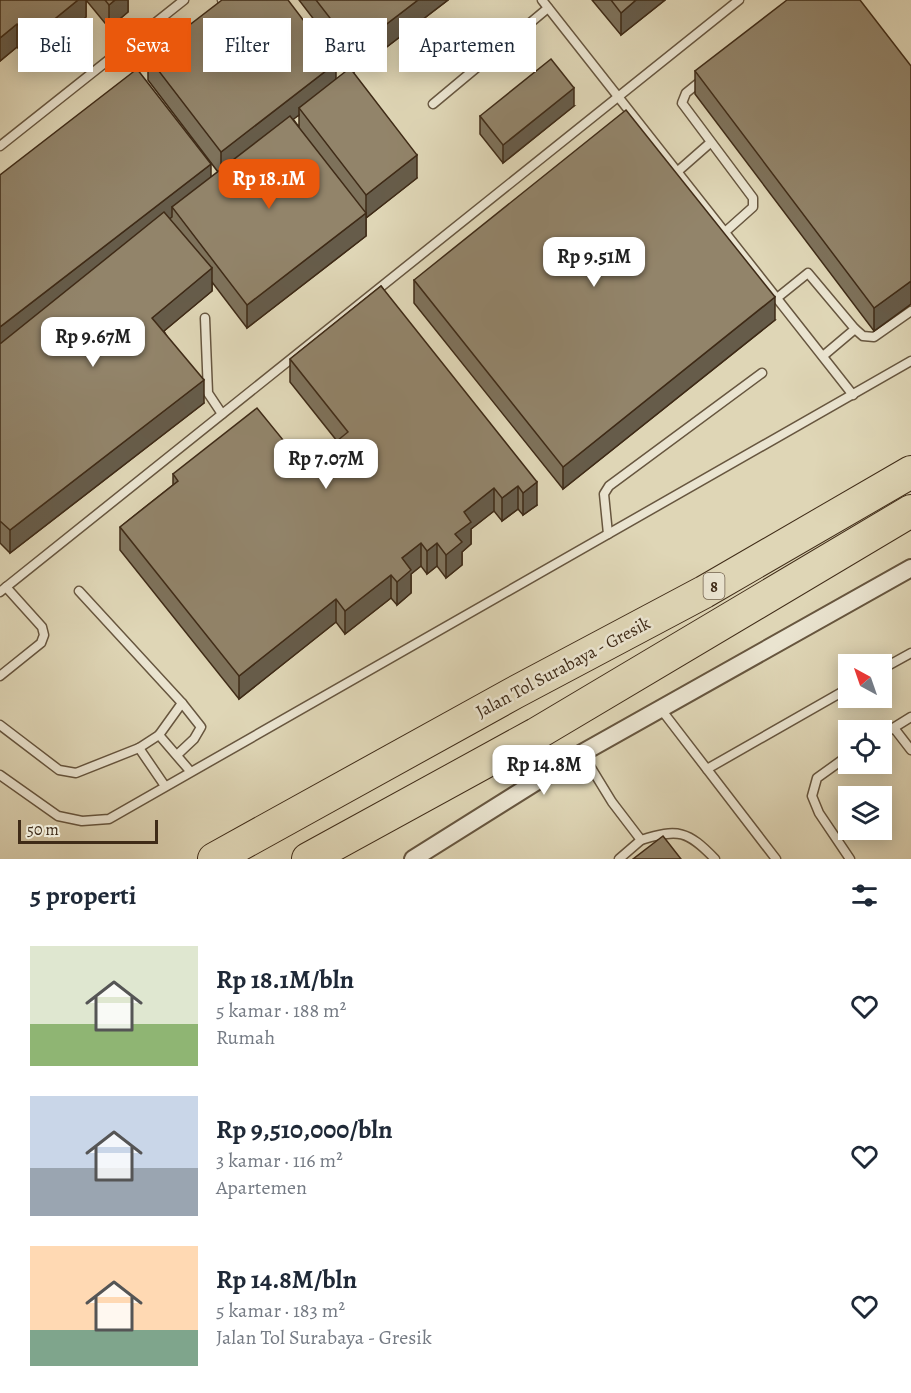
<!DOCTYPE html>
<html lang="id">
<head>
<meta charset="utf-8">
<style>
  :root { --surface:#fff; --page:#f2f2f3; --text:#1f2937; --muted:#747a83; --accent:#ea580c }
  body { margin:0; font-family:Alegreya,serif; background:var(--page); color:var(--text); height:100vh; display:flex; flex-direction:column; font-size:22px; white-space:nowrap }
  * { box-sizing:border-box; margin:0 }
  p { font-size:20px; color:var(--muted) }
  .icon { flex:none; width:33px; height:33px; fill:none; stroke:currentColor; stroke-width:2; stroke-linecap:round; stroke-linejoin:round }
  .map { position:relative; height:859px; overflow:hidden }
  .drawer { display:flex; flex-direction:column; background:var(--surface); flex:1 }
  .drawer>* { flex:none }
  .banner { position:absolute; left:18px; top:18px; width:600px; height:54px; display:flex; gap:12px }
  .needle { width:39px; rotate:320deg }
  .fabs { position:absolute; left:838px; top:654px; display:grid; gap:12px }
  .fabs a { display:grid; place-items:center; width:54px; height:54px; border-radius:0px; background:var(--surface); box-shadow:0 3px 15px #0003; font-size:30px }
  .scale { position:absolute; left:18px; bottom:15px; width:140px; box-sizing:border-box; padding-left:6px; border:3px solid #3f2b17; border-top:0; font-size:16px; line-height:21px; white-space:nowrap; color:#3f2b17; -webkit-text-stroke:4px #eae4d0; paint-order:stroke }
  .price { position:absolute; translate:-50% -51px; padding:0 14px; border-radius:12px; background:#fff; color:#222; font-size:20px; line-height:39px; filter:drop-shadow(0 2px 3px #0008) }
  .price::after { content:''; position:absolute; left:50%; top:36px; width:18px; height:14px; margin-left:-9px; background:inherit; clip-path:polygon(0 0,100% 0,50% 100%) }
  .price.active { background:var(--accent); color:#fff }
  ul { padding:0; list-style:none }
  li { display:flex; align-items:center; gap:18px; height:150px; padding:0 30px }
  li span { display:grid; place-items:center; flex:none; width:168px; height:120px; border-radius:0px; color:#555 }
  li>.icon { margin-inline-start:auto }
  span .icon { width:72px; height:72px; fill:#fffc; stroke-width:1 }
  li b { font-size:26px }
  h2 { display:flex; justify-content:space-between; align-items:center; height:72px; padding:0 30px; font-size:26px }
  .chip { padding:0 21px; border-radius:0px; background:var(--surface); box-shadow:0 3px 15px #0003; font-size:21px; line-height:54px }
  .chip.active { background:var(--accent); color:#fff }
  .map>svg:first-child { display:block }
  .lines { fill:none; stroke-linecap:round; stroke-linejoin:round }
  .service-casing { stroke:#67563f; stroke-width:11 }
  .minor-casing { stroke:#67563f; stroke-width:20 }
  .motorway-casing { stroke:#3f2b17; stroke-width:34 }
  .service { stroke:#eae4d0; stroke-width:8 }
  .minor { stroke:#eae4d0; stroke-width:16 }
  .motorway { stroke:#dfd6b6; stroke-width:32 }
  .wall { fill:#7e725b; stroke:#3f2b17; stroke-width:1.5; fill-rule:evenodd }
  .shaded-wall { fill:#665c4a; stroke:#3f2b17; stroke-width:1.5 }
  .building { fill:#92846a; stroke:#3f2b17; stroke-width:1.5 }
  .labels { text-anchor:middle; stroke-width:5; stroke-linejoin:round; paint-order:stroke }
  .shield { fill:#eae4d0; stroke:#72624e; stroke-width:1.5 }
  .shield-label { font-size:16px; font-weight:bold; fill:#3f2b17 }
  .street-label { font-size:18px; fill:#3f2b17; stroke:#eae4d0 }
</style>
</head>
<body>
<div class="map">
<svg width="911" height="859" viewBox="0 0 911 859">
  <rect width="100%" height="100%" fill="#dfd6b6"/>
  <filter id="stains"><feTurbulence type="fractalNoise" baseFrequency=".00333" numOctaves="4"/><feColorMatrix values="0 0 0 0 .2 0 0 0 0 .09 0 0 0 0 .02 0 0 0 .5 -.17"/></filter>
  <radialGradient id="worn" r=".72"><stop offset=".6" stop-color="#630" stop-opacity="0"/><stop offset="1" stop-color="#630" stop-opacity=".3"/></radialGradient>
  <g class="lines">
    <g class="service-casing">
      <g id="service">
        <path d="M222 0 229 6 245 0"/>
        <path d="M542 0 853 395"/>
        <path d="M702 80 686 93 682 103 753 198V207L725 232"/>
        <path d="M433 104 548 8"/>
        <path d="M0 146 184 0"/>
        <path d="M677 172 710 143"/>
        <path d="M777 298 808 273 855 329 823 356"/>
        <path d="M205 318 208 393 222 414"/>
        <path d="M855 329 863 336 874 337 911 311"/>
        <path d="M608 534 604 494 609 486 762 373"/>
        <path d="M0 592 739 0"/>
        <path d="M882 669 911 653"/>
        <path d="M0 676 41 643 44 635 42 627 6 587"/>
        <path d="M660 708 776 859"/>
        <path d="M0 725 59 770 76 773 139 748 159 735 182 703 79 591"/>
        <path d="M894 728 911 750"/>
        <path d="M159 735 190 771"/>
        <path d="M882 735 911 717"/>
        <path d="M139 748 165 786"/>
        <path d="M582 753 612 802 641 840C678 828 688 831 715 859"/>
        <path d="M177 755 194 739 201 727 182 703"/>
        <path d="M849 755 817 778 812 796 819 813 850 859"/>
        <path d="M707 769 849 688"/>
        <path d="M0 775 58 816 82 821 109 819 911 361"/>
        <path d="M619 859 641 840"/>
      </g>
    </g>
    <g class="minor-casing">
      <path id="minor" d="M413 859 582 753 911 568"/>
    </g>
    <g class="motorway-casing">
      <g id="motorway">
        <path d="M214 859 514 693 704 592 911 472"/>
        <path d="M308 859 536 734 911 511"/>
      </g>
    </g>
    <use href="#service" class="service"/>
    <use href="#minor" class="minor"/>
    <use href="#motorway" class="motorway"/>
  </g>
  <g class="wall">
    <path d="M0 0H128V12L109 28 86 0V17L30 62 17 47 0 61Z"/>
    <path d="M299 0H448L354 72Z"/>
    <path d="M592 0H665L621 35Z"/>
    <path d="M148 57 336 79 417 178 366 218V236L247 328 212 282V291L164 331 204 403 10 553 0 543V175L211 178 218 172 148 80ZM299 115V127L293 119Z"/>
    <path d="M911 66V304L874 331 695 94V71Z"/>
    <path d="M574 106 503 163 480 134V116Z"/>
    <path d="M414 280 775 320 563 489 414 303Z"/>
    <path d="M381 286 537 505 523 515 518 509 502 521 494 511 471 529V544L462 552V565L446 578 437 566 427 574 421 566 411 574V593L397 605 391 598 345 634 336 622 239 699 120 550V527L173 485V474L305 467 337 441 290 382V359Z"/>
  </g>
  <g class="shaded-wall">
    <path d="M78 0H86V17L30 62V39Z"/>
    <path d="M115 0H128V12L109 28V5Z"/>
    <path d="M418 0H448L354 72V49Z"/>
    <path d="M636 0H665L621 35V13Z"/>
    <path d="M17 24V47L0 61V38Z"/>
    <path d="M336 63V86L299 108V115L221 175V152Z"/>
    <path d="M574 88V106L503 163V145Z"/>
    <path d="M417 155V178L366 218V195Z"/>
    <path d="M211 164V187L172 207V217L0 350V327Z"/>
    <path d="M366 213V236L247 328V305Z"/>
    <path d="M212 268V291L152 341V318Z"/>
    <path d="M911 281V304L874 331V308Z"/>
    <path d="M775 297V320L563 489V467Z"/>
    <path d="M204 380V403L10 553V530Z"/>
    <path d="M537 482V505L523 515V493Z"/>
    <path d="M518 486V509L502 521V498Z"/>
    <path d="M494 488V511L471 529V544L462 552V565L446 578V555L455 534 464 512Z"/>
    <path d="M421 543V566L411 574V593L397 605V582L402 558Z"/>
    <path d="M437 543V566L427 574V551Z"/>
    <path d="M391 575V598L345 634V611Z"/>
    <path d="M336 599V622L239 699V676Z"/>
  </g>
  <g class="building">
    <path d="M0 0H78L30 39 17 24 0 38Z"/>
    <path d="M105 0H115L109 5Z"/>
    <path d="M222 0H288L336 63 221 152 148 57Z"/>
    <path d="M316 0H418L354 49Z"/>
    <path d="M611 0H636L621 13Z"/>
    <path d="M787 0H860L911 66V281L874 308 695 71Z"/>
    <path d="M551 59 574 88 503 145 480 116Z"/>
    <path d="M350 68 417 155 366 195 299 108Z"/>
    <path d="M137 69 211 164 0 327V175Z"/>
    <path d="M626 110 775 297 563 467 414 280Z"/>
    <path d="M290 116 366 213 247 305 172 207Z"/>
    <path d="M164 212 212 268 152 318 204 380 10 530 0 521V344Z"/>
    <path d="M381 286 537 482 523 493 518 486 502 498 494 488 464 512 471 522 455 534 462 542 446 555 437 543 427 551 421 543 402 558 411 570 397 582 391 575 345 611 336 599 239 676 120 527 178 481 173 474 257 408 305 467 348 432 290 359Z"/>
    <path d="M663 836 681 859H633Z"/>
  </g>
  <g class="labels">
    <rect class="shield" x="703.5" y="573" width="21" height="26" rx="4.5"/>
    <g class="shield-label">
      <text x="714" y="592">8</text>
    </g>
    <g class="street-label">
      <text transform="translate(563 667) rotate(-28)" y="6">Jalan Tol Surabaya - Gresik</text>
    </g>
  </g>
  <rect width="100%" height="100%" filter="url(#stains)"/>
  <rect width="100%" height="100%" fill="url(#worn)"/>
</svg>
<div class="fabs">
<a><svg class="needle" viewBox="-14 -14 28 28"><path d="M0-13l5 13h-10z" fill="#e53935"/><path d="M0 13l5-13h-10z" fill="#747a83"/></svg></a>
<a><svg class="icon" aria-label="locate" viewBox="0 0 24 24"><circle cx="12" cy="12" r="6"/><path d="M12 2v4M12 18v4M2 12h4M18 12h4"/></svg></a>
<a><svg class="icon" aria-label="layers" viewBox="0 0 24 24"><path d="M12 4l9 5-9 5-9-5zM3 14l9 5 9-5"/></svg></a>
</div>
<div class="scale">50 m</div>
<b class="price active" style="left:269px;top:210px">Rp 18.1M</b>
<b class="price" style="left:594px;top:288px">Rp 9.51M</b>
<b class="price" style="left:93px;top:368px">Rp 9.67M</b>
<b class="price" style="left:326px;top:490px">Rp 7.07M</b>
<b class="price" style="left:544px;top:796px">Rp 14.8M</b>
<div class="banner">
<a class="chip">Beli</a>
<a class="chip active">Sewa</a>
<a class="chip">Filter</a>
<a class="chip">Baru</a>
<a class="chip">Apartemen</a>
</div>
</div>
<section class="drawer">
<h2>5 properti<svg class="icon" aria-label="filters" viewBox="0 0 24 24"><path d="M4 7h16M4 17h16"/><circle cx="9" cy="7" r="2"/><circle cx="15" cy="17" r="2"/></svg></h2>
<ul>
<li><span style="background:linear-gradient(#dfe7d0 65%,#8fb573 0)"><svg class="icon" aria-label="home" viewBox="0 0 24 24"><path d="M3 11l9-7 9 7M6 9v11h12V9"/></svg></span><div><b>Rp 18.1M/bln</b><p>5 kamar · 188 m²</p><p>Rumah</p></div><svg class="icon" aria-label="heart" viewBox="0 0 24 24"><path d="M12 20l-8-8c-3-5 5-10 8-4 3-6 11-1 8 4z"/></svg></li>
<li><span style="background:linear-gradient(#c9d6e8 60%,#9aa5b1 0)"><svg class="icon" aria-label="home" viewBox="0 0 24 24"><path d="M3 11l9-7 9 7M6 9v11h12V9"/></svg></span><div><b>Rp 9,510,000/bln</b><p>3 kamar · 116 m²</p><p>Apartemen</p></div><svg class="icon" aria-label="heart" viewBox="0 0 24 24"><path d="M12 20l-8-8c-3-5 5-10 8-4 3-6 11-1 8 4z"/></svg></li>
<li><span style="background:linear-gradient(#ffd9b3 70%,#7fa58c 0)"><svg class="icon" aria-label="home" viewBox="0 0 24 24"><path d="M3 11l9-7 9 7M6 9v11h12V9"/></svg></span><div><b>Rp 14.8M/bln</b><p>5 kamar · 183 m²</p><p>Jalan Tol Surabaya - Gresik</p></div><svg class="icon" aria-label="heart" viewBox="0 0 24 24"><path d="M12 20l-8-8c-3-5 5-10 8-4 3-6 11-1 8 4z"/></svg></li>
</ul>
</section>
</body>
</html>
